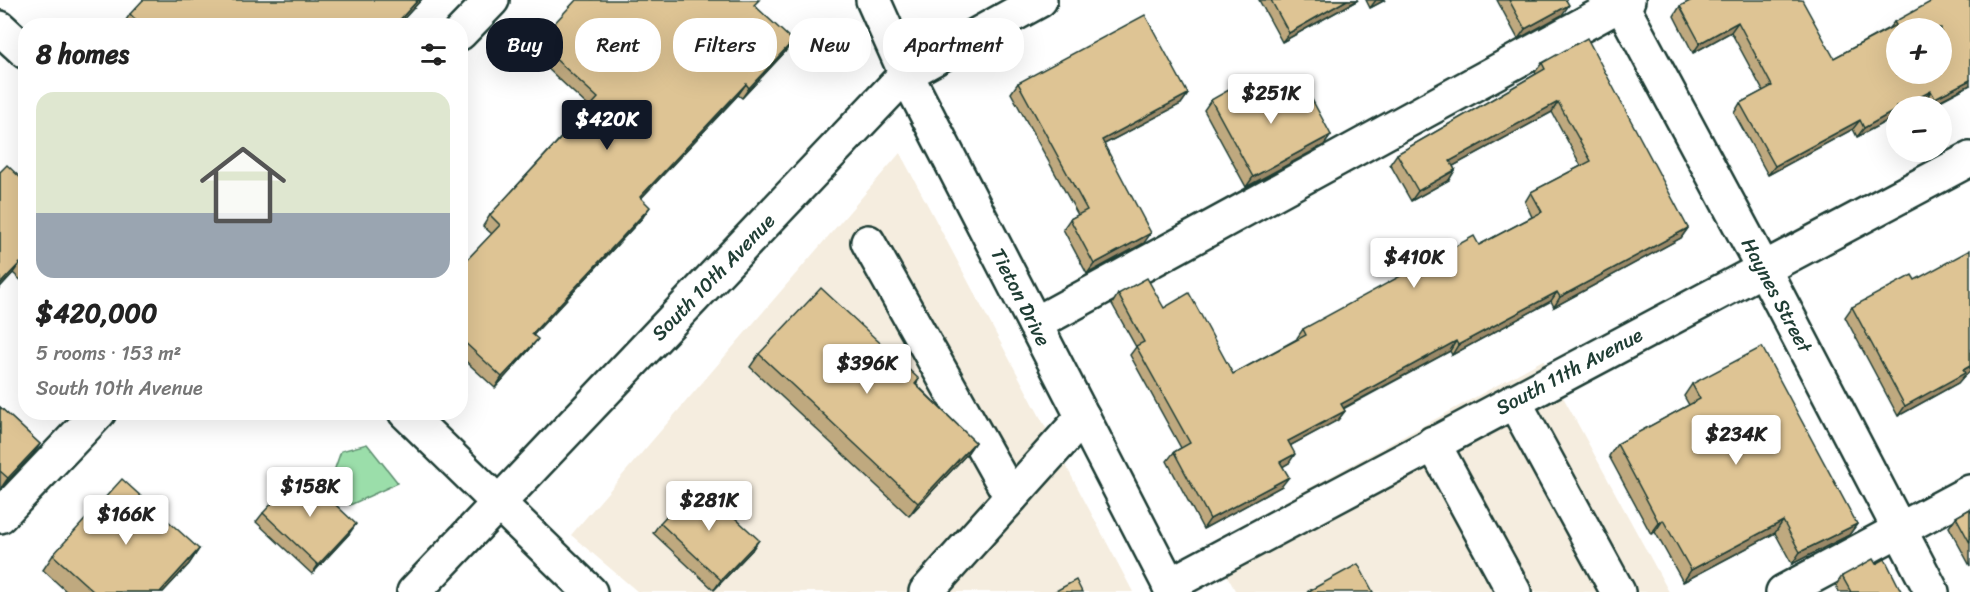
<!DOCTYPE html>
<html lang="en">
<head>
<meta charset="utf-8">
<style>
  :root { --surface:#fff; --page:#f6f6f6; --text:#222; --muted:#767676; --accent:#111827 }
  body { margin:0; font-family:Sriracha,sans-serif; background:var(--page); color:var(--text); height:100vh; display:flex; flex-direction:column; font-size:22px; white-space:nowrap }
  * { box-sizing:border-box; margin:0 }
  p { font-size:20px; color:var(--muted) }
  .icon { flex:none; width:33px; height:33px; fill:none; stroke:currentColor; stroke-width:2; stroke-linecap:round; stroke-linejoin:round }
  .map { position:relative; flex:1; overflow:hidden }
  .drawer { position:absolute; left:18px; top:18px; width:450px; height:402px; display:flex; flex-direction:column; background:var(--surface); border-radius:24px; box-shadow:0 6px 24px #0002 }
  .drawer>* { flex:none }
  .guide { position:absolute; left:486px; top:18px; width:570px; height:54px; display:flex; gap:12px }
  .tools { position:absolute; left:1886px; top:18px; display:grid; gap:12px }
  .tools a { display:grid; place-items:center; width:66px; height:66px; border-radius:50%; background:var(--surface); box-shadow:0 6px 24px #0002; font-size:30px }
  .price { position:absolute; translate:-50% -51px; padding:0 14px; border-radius:6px; background:#fff; color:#222; font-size:20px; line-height:39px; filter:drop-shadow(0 2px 3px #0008) }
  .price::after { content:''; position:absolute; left:50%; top:36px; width:18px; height:14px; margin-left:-9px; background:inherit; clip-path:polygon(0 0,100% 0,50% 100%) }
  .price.selected { background:var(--accent); color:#fff }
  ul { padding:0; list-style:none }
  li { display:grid; align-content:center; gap:12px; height:318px; padding:0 18px }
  li span { display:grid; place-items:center; height:186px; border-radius:18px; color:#555 }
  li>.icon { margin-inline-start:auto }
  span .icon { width:108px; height:108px; fill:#fffc; stroke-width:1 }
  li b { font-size:26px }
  h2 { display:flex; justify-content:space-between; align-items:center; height:72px; padding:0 18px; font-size:26px }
  .chip { padding:0 21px; border-radius:24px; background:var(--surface); box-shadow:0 6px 24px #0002; font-size:21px; line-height:54px }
  .chip.selected { background:var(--accent); color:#fff }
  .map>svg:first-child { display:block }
  .built { fill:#f5eddf }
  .green { fill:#9bdeaa; stroke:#5d8e6f; stroke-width:1.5 }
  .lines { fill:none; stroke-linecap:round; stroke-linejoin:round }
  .minor-casing { stroke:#1f3d34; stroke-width:38 }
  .major-casing { stroke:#1f3d34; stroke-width:38 }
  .minor { stroke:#fff; stroke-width:33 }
  .major { stroke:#fff; stroke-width:33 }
  .wall { fill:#bfa97f; stroke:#1f3d34; stroke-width:1.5 }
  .shaded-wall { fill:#9b8968; stroke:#1f3d34; stroke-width:1.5 }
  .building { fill:#dec494; stroke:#1f3d34; stroke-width:1.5; fill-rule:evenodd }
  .labels { text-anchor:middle; stroke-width:5; stroke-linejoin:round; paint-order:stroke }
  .street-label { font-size:20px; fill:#1f3d34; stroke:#fff }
</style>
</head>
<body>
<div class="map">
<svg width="1970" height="592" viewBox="0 0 1970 592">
  <rect width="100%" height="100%" fill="#fff"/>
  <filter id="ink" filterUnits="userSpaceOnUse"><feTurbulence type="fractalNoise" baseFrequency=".0167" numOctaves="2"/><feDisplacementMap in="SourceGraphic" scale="12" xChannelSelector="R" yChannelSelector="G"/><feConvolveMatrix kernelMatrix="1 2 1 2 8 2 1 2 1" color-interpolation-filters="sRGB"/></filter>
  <g filter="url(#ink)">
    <g class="built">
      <path d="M900 153 1133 592H638L571 535Z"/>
      <path d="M1543 360 1669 592H1236L1209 543Z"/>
    </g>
    <path class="green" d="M367 444 398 483 350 505 333 474 341 451Z"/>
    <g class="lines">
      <g class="minor-casing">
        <g id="minor">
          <path d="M1619 0 1763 268 1932 592"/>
          <path d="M0 28 26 52"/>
          <path d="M460 33 492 0"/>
          <path d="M868 242 1011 497"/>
          <path d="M1035 324 1628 0"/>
          <path d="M1514 401 1618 592"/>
          <path d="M405 412 590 592"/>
          <path d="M1433 443 1514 592"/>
          <path d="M0 516 99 412"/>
          <path d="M1169 585 1970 159"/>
          <path d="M414 592 906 74 1040 0"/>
          <path d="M926 592 1083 417"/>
          <path d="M1783 592 1970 492"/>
        </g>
      </g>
      <g class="major-casing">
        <path id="major" d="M873 0 906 74 1173 592"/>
      </g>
      <use href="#minor" class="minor"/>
      <use href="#major" class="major"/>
    </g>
    <g class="wall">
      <path d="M421 0 397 26H122L130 14Z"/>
      <path d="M1259 0H1358L1282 42Z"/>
      <path d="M1366 0H1385L1370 8Z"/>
      <path d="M1497 0H1566L1562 15 1518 39Z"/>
      <path d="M1692 0 1834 58 1889 28 1894 22 1970 85 1931 106H1928L1925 101 1914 106H1896V116L1857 137 1853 129 1768 175 1734 113 1740 103 1763 91 1731 32 1693 53 1674 16 1680 6Z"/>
      <path d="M756 7 785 52 742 98 738 95 641 198 643 217 533 335 530 349 495 388 460 356V267L492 234 483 226 490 215 589 107 530 52 537 42Z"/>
      <path d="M1542 63 1688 228 1681 238 1554 307 1551 301 1452 355 1450 351 1343 409 1345 411 1338 420 1291 445 1289 463 1283 466 1282 486 1203 529 1167 461 1174 452 1181 448 1130 355 1136 347 1112 304 1118 294 1164 308 1233 374 1297 339V338L1303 329 1479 245 1532 217 1525 202 1531 192 1581 166 1552 112 1453 166 1455 170 1449 180 1411 201 1390 164 1397 154 1536 74 1535 72Z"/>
      <path d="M1018 83 1188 94 1181 104 1104 144 1144 243 1087 274 1063 229 1070 219 1078 215 1011 93Z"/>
      <path d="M1211 100 1253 106 1331 135 1324 145 1246 187 1204 110Z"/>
      <path d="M0 172 26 183V285L13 273 0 287Z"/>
      <path d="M1852 307 1964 376 1958 383 1898 416 1845 317Z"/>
      <path d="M759 354 919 379 916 384 975 442 966 455 909 516 750 367Z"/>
      <path d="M1692 384 1857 524 1849 535 1792 564 1775 533 1683 582 1655 532 1651 534 1609 456 1617 444 1689 405 1684 396Z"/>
      <path d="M0 407 40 444 33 454 1 488 0 487Z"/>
      <path d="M1970 509V566L1949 527 1956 517Z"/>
      <path d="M263 513 349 534 312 574 256 522Z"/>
      <path d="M660 523 752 550 714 590 653 533Z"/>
      <path d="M199 549 189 564 163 592H67L43 570 53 555Z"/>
      <path d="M1876 564 1901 591 1900 592H1839L1836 585 1842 576Z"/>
    </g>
    <g class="shaded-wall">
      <path d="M418 0H421L397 26H394Z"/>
      <path d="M1347 0H1358L1282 42 1289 33Z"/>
      <path d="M1376 0H1385L1370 8Z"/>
      <path d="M1569 5 1562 15 1518 39 1525 29Z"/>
      <path d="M1738 22 1731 32 1693 53 1700 43Z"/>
      <path d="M793 41 785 52 742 98 749 88Z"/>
      <path d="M1970 80V85L1929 106 1935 98Z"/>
      <path d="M746 84 738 95 633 207 640 197Z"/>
      <path d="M1931 91 1925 101 1914 106H1903Z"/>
      <path d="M1188 94 1181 104 1095 149 1102 140Z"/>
      <path d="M1558 102 1552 112 1444 171 1450 161Z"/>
      <path d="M1896 110V116L1857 137 1864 128Z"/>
      <path d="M1860 120 1853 129 1768 175 1775 166Z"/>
      <path d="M1331 135 1324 145 1246 187 1253 177Z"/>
      <path d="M1455 170 1449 180 1411 201 1418 191Z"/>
      <path d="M650 207 643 217 525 344 532 334Z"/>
      <path d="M1688 228 1681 238 1554 307 1560 297Z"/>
      <path d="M1151 233 1144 243 1087 274 1094 264Z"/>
      <path d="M20 263 13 273 0 287V284Z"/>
      <path d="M1557 292 1551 301 1452 355 1458 345Z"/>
      <path d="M538 339 530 349 495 388 502 377Z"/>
      <path d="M1456 341 1450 351 1334 413 1341 404Z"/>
      <path d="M1970 366V372L1964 376 1958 383 1898 416 1905 406Z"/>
      <path d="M1345 411 1338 420 1282 450 1288 441Z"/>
      <path d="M975 442 966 455 909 516 918 503Z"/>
      <path d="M40 444 33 454 1 488 8 478Z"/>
      <path d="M1295 454 1289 463 1274 472 1280 462Z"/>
      <path d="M1289 477 1282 486 1203 529 1210 519Z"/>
      <path d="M1663 520 1655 532 1651 534 1659 523Z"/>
      <path d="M1783 521 1775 533 1683 582 1691 570Z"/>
      <path d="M356 524 349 534 312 574 318 565Z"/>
      <path d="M1857 524 1849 535 1792 564 1800 552Z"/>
      <path d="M759 540 752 550 714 590 721 580Z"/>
      <path d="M199 549 189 564 163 592H160Z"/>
    </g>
    <g class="building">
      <path d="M143 0H418L394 26H142L130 14Z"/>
      <path d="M576 0H759L754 5 793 41 749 88 746 84 640 197 650 207 532 334 538 339 502 377 460 338V267L500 225 490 215 598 98 537 42Z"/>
      <path d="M1271 0H1347L1289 33Z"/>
      <path d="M1509 0H1566L1569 5 1525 29Z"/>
      <path d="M1692 0H1802L1834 58 1896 25 1894 22 1934 0H1970V80L1935 98 1931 91 1903 106H1896V110L1864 128 1860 120 1775 166 1740 103 1772 86 1738 22 1700 43 1680 6ZM1896 28H1941V74H1896Z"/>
      <path d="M1145 15 1188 94 1102 140 1151 233 1094 264 1070 219 1087 210 1018 83Z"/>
      <path d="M1587 38 1688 228 1560 297 1557 292 1458 345 1456 341 1341 404 1345 411 1288 441 1295 454 1280 462 1289 477 1210 519 1174 452 1190 443 1136 346 1144 342 1118 294 1147 278 1164 308 1189 293 1233 374 1306 335 1303 329 1474 236 1479 245 1542 212 1531 192 1591 161 1558 102 1450 161 1455 170 1418 191 1397 154 1545 69 1542 63Z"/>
      <path d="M1301 79 1331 135 1253 177 1211 100 1241 83 1253 106Z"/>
      <path d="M7 165 26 183V269L20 263 0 284V172Z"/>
      <path d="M1970 250V366L1963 370 1965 373 1905 406 1852 307 1912 275 1915 280Z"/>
      <path d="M821 288 919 379 915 384 975 442 918 503 759 354Z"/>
      <path d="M1762 347 1857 524 1800 552 1783 521 1691 570 1663 520 1659 523 1617 444 1700 399 1692 384Z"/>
      <path d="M0 407 40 444 8 478 0 471Z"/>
      <path d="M301 472 356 524 318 565 263 513Z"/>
      <path d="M122 479 199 549 160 592H94L53 555Z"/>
      <path d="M697 483 759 540 721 580 660 523Z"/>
      <path d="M1970 509V543L1956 517Z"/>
      <path d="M1873 559 1876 564 1885 559 1901 591 1899 592H1851L1842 576Z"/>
      <path d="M1358 564 1373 592H1307Z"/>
      <path d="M1076 580 1082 592H1054Z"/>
    </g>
  </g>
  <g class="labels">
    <g class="street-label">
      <text transform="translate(713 277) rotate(-46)" y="7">South 10th Avenue</text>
      <text transform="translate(1777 295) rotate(62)" y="7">Haynes Street</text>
      <text transform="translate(1021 297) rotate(63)" y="7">Tieton Drive</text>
      <text transform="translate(1569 371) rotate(-28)" y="7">South 11th Avenue</text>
    </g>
  </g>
</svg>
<div class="tools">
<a>+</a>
<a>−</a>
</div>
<b class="price" style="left:1271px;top:125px">$251K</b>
<b class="price selected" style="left:607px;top:151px">$420K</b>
<b class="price" style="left:1414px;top:289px">$410K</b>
<b class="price" style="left:867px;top:395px">$396K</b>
<b class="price" style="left:1736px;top:466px">$234K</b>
<b class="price" style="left:310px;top:518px">$158K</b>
<b class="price" style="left:709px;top:532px">$281K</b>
<b class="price" style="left:126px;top:546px">$166K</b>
<div class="guide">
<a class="chip selected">Buy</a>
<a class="chip">Rent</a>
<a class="chip">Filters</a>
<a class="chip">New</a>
<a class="chip">Apartment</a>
</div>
<section class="drawer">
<h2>8 homes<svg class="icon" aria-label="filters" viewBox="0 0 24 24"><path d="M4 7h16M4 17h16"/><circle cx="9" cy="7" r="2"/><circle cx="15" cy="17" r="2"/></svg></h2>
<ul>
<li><span style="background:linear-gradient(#dfe7d0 65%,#9aa5b1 0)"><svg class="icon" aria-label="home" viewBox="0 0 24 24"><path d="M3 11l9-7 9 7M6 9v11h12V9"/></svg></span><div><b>$420,000</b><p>5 rooms · 153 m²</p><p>South 10th Avenue</p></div></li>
</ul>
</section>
</div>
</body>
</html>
